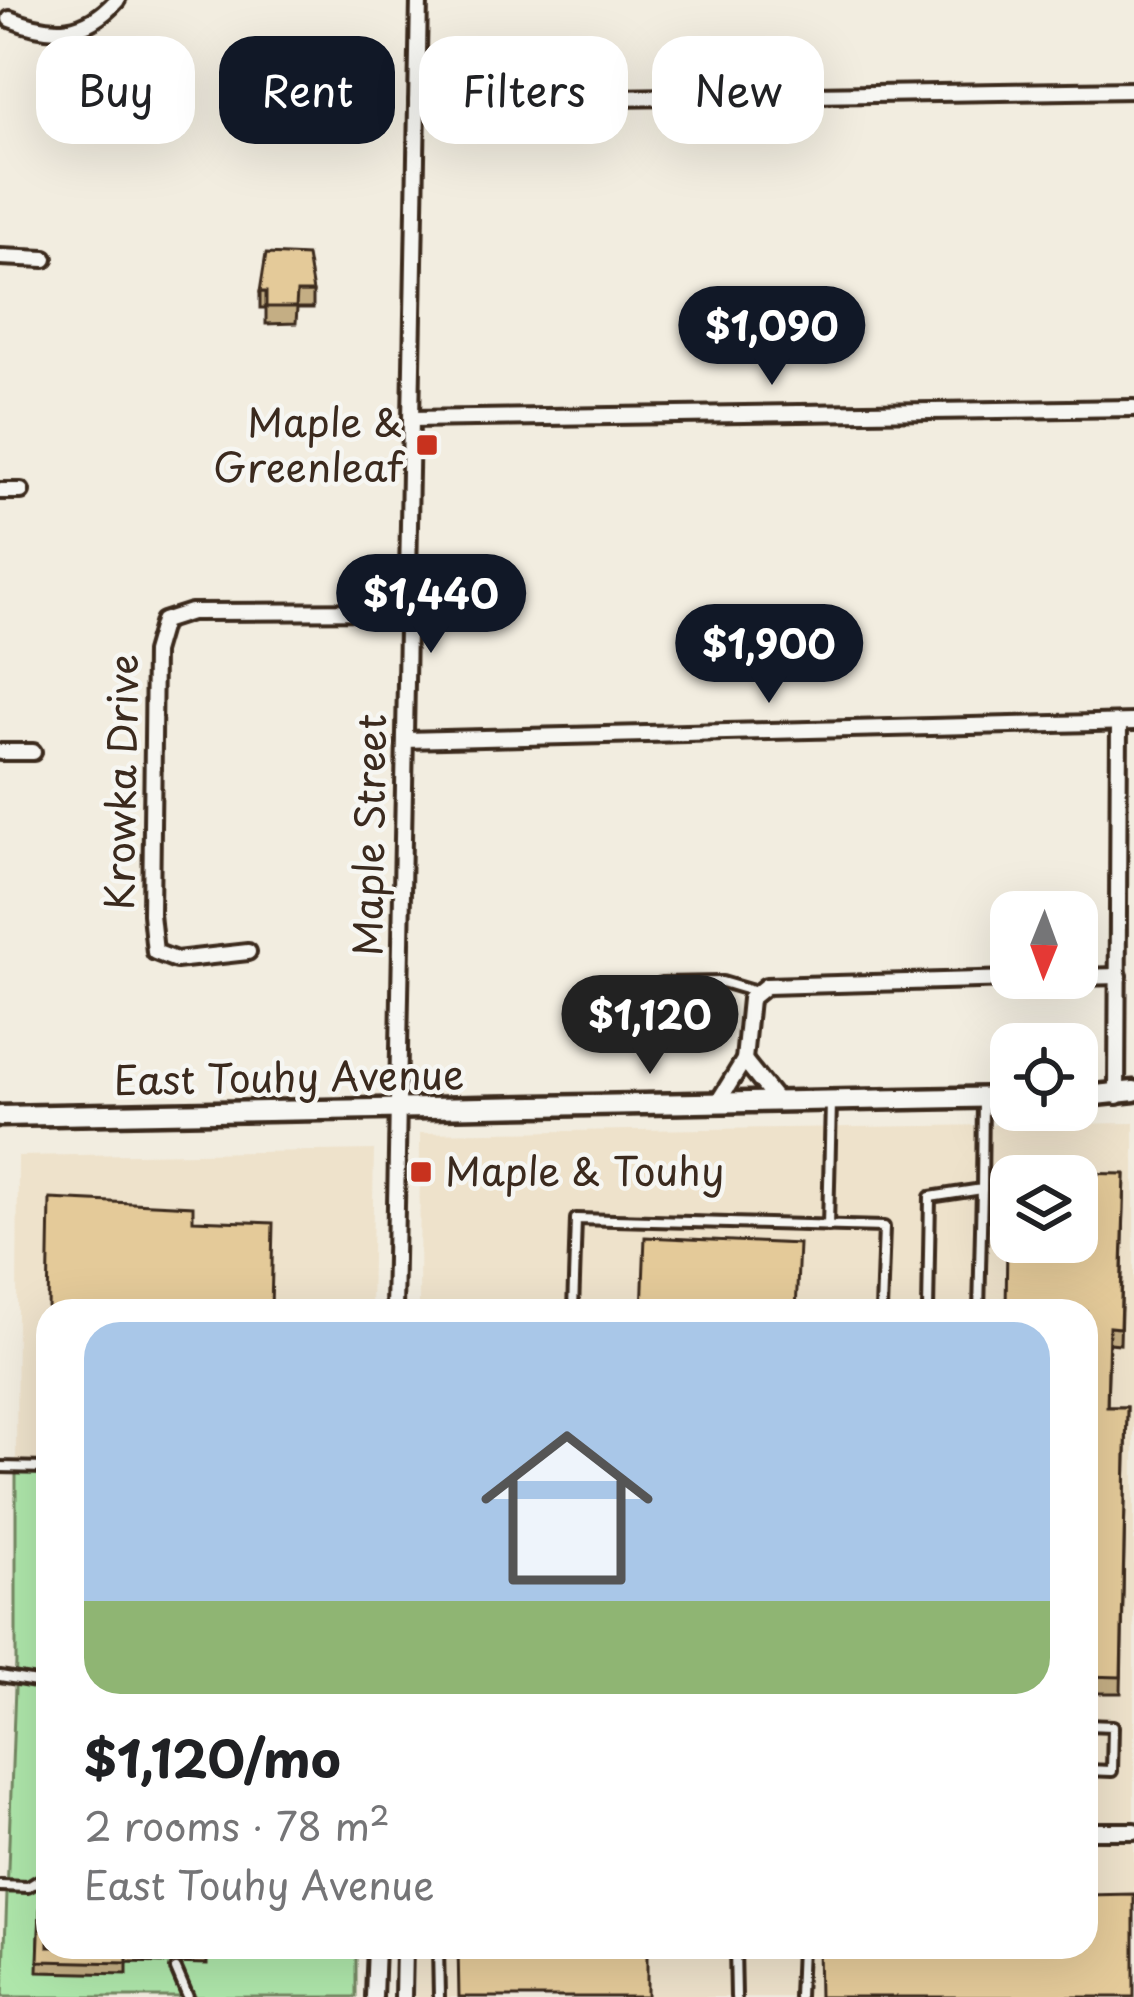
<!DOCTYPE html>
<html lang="en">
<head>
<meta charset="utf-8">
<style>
  :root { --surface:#fff; --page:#f6f6f6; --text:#202124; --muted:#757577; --accent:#111827 }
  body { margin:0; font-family:"Playpen Sans",sans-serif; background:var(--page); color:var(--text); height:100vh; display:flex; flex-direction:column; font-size:45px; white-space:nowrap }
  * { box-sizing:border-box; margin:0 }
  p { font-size:39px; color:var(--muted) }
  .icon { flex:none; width:66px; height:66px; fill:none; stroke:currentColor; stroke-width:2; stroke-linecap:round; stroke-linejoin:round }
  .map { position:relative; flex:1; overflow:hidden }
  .drawer { position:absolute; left:36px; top:1299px; width:1062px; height:660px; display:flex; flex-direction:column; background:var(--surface); border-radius:36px; box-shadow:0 12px 48px #0002 }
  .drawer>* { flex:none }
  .hud { position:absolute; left:36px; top:36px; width:1062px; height:108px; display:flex; gap:24px }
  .needle { width:78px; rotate:181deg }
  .controls { position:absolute; left:990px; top:891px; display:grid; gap:24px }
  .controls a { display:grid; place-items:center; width:108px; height:108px; border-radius:24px; background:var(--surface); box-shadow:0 12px 48px #0002; font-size:60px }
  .price { position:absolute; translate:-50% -102px; padding:0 27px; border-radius:42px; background:var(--accent); color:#fff; font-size:39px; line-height:78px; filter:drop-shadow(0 3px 6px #0008) }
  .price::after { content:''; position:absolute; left:50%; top:72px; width:36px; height:27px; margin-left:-18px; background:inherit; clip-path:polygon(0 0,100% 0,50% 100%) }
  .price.current { background:#222; color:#fff }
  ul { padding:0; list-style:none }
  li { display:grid; align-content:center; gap:24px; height:636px; padding:0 48px }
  li span { display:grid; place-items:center; height:372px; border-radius:36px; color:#555 }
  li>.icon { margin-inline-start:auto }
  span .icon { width:216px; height:216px; fill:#fffc; stroke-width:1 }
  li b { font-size:51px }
  .tag { padding:0 42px; border-radius:36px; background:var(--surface); box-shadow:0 12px 48px #0002; font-size:42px; line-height:108px }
  .tag.current { background:var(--accent); color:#fff }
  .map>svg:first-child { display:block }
  .built { fill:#eee2cb; fill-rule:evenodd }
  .green { fill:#aee6aa; stroke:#748864; stroke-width:3 }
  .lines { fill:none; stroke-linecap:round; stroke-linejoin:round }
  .service-casing { stroke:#3b2a1e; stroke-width:16 }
  .minor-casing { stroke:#3b2a1e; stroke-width:22 }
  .secondary-casing { stroke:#3b2a1e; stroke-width:27 }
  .service { stroke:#f6f6f2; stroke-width:8 }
  .minor { stroke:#f6f6f2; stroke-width:14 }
  .secondary { stroke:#f6f6f2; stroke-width:18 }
  .wall { fill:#c4ae84; stroke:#3b2a1e; stroke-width:3 }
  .building { fill:#e4ca99; stroke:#3b2a1e; stroke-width:3; fill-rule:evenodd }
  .poi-dot { fill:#c8321e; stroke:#f6f6f2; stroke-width:4.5 }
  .labels { text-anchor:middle; stroke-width:9; stroke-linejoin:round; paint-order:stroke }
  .poi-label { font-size:39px; fill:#3b2a1e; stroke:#f6f6f2; text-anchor:end }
  .street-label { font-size:39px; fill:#3b2a1e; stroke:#f6f6f2 }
</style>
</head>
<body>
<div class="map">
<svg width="1134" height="1997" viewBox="0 0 1134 1997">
  <rect width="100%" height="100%" fill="#f2ede0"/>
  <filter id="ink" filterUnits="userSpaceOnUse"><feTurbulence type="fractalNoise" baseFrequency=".00833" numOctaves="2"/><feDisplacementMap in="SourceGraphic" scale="24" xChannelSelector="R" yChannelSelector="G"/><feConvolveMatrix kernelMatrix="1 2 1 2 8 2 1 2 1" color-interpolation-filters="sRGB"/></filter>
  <g filter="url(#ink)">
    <g class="built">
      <path d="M1134 1123V1997H415V1947H1086V1311H419L420 1133ZM1011 1176H1077V1242H1011Z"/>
      <path d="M374 1150 371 1311H48V1463L16 1462 18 1156Z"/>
    </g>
    <path class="green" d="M16 1462 48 1463V1947H356V1997H3L16 1662Z"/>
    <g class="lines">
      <g class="service-casing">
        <g id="service">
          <path d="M661 983 722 982 756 992"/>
          <path d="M828 1226 831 1102"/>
          <path d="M573 1311 576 1219 884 1227 881 1311"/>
          <path d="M928 1311 930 1197 982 1189 983 1099"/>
          <path d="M979 1311 982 1189"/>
          <path d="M0 1467 48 1468"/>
          <path d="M0 1676 48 1684"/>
          <path d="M1086 1725 1113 1726 1112 1771 1086 1770"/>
          <path d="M0 1886 28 1887 48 1875"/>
          <path d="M438 1947 439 1997"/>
          <path d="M735 1947 736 1997"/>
          <path d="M176 1969 188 1997"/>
          <path d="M799 1997 801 1947"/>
        </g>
      </g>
      <g class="minor-casing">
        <g id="minor">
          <path d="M10 19C53 36 85 36 117 0"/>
          <path d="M417 101 1134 90"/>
          <path d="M0 257 45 259"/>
          <path d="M411 419 1134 408"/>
          <path d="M0 491H21"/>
          <path d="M405 740 1134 722"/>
          <path d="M0 752H33"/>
          <path d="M248 952 176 960 155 952 151 914 154 652 163 621 191 612 407 611"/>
          <path d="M1077 977 1119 976"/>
          <path d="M744 1060 777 1101"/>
          <path d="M1117 1096 1119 723"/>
          <path d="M718 1102 744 1060 750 999 766 986 1048 978"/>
          <path d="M394 1311 419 0"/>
          <path d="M1086 1831H1134"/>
          <path d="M374 1997 376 1947"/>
          <path d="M403 1997 404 1947"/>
        </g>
      </g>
      <g class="secondary-casing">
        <g id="secondary">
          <path d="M1077 1097 1134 1091"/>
          <path d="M0 1116 1011 1097"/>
        </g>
      </g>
      <use href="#service" class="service"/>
      <use href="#minor" class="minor"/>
      <use href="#secondary" class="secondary"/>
    </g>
    <g class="wall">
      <path d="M260 292H313V308H297L296 323 266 324V308H260Z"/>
      <path d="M1125 1174 1120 1344 1109 1343 1107 1407H1127L1121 1693H1086V1311Z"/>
      <path d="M40 1909 48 1947H236V1949L207 1948V1964L127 1962V1974L38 1972Z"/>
    </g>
    <g class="building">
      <path d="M266 254 307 256 313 292H297L296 307H266V292H260Z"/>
      <path d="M1008 1172 1125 1174 1120 1328 1109 1327 1107 1407H1127L1121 1677 1086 1676V1311H1006ZM1011 1176H1077V1242H1011Z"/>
      <path d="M50 1199 193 1206V1220L273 1223 271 1311H48Z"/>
      <path d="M645 1237 799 1244 796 1311H642Z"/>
      <path d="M1134 1894V1997H819L818 1947H1086V1895Z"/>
      <path d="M40 1909 48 1910V1947H207V1953L127 1951V1963L38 1961Z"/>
      <path d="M458 1947H647V1997H459Z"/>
    </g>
  </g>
  <g class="poi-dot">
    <rect x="415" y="433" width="24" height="24" rx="6"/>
    <rect x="409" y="1160" width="24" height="24" rx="6"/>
  </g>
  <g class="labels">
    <g class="poi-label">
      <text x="403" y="437">Maple &amp;<tspan x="403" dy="45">Greenleaf</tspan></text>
      <text x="445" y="1186" text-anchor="start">Maple &amp; Touhy</text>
    </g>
    <g class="street-label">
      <text transform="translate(122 782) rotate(-89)" y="14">Krowka Drive</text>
      <text transform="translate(370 835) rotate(-89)" y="14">Maple Street</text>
      <text transform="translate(289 1078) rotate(-1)" y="14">East Touhy Avenue</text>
    </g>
  </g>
</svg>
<div class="controls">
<a><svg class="needle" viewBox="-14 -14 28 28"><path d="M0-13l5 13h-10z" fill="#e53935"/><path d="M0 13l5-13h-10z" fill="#757577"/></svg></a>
<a><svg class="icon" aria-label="locate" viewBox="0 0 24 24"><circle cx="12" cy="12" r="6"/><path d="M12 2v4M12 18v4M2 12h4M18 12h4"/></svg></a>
<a><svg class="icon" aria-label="layers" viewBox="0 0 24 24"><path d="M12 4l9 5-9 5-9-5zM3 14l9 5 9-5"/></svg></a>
</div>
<b class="price" style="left:772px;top:388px">$1,090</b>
<b class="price" style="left:431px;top:656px">$1,440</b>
<b class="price" style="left:769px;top:706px">$1,900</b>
<b class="price current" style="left:650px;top:1077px">$1,120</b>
<div class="hud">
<a class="tag">Buy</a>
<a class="tag current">Rent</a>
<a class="tag">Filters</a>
<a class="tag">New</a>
</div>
<section class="drawer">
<ul>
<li><span style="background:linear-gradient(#a9c7e8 75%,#8fb573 0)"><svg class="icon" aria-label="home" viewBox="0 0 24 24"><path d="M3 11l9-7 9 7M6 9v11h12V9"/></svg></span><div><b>$1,120/mo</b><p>2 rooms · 78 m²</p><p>East Touhy Avenue</p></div></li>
</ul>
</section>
</div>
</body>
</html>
